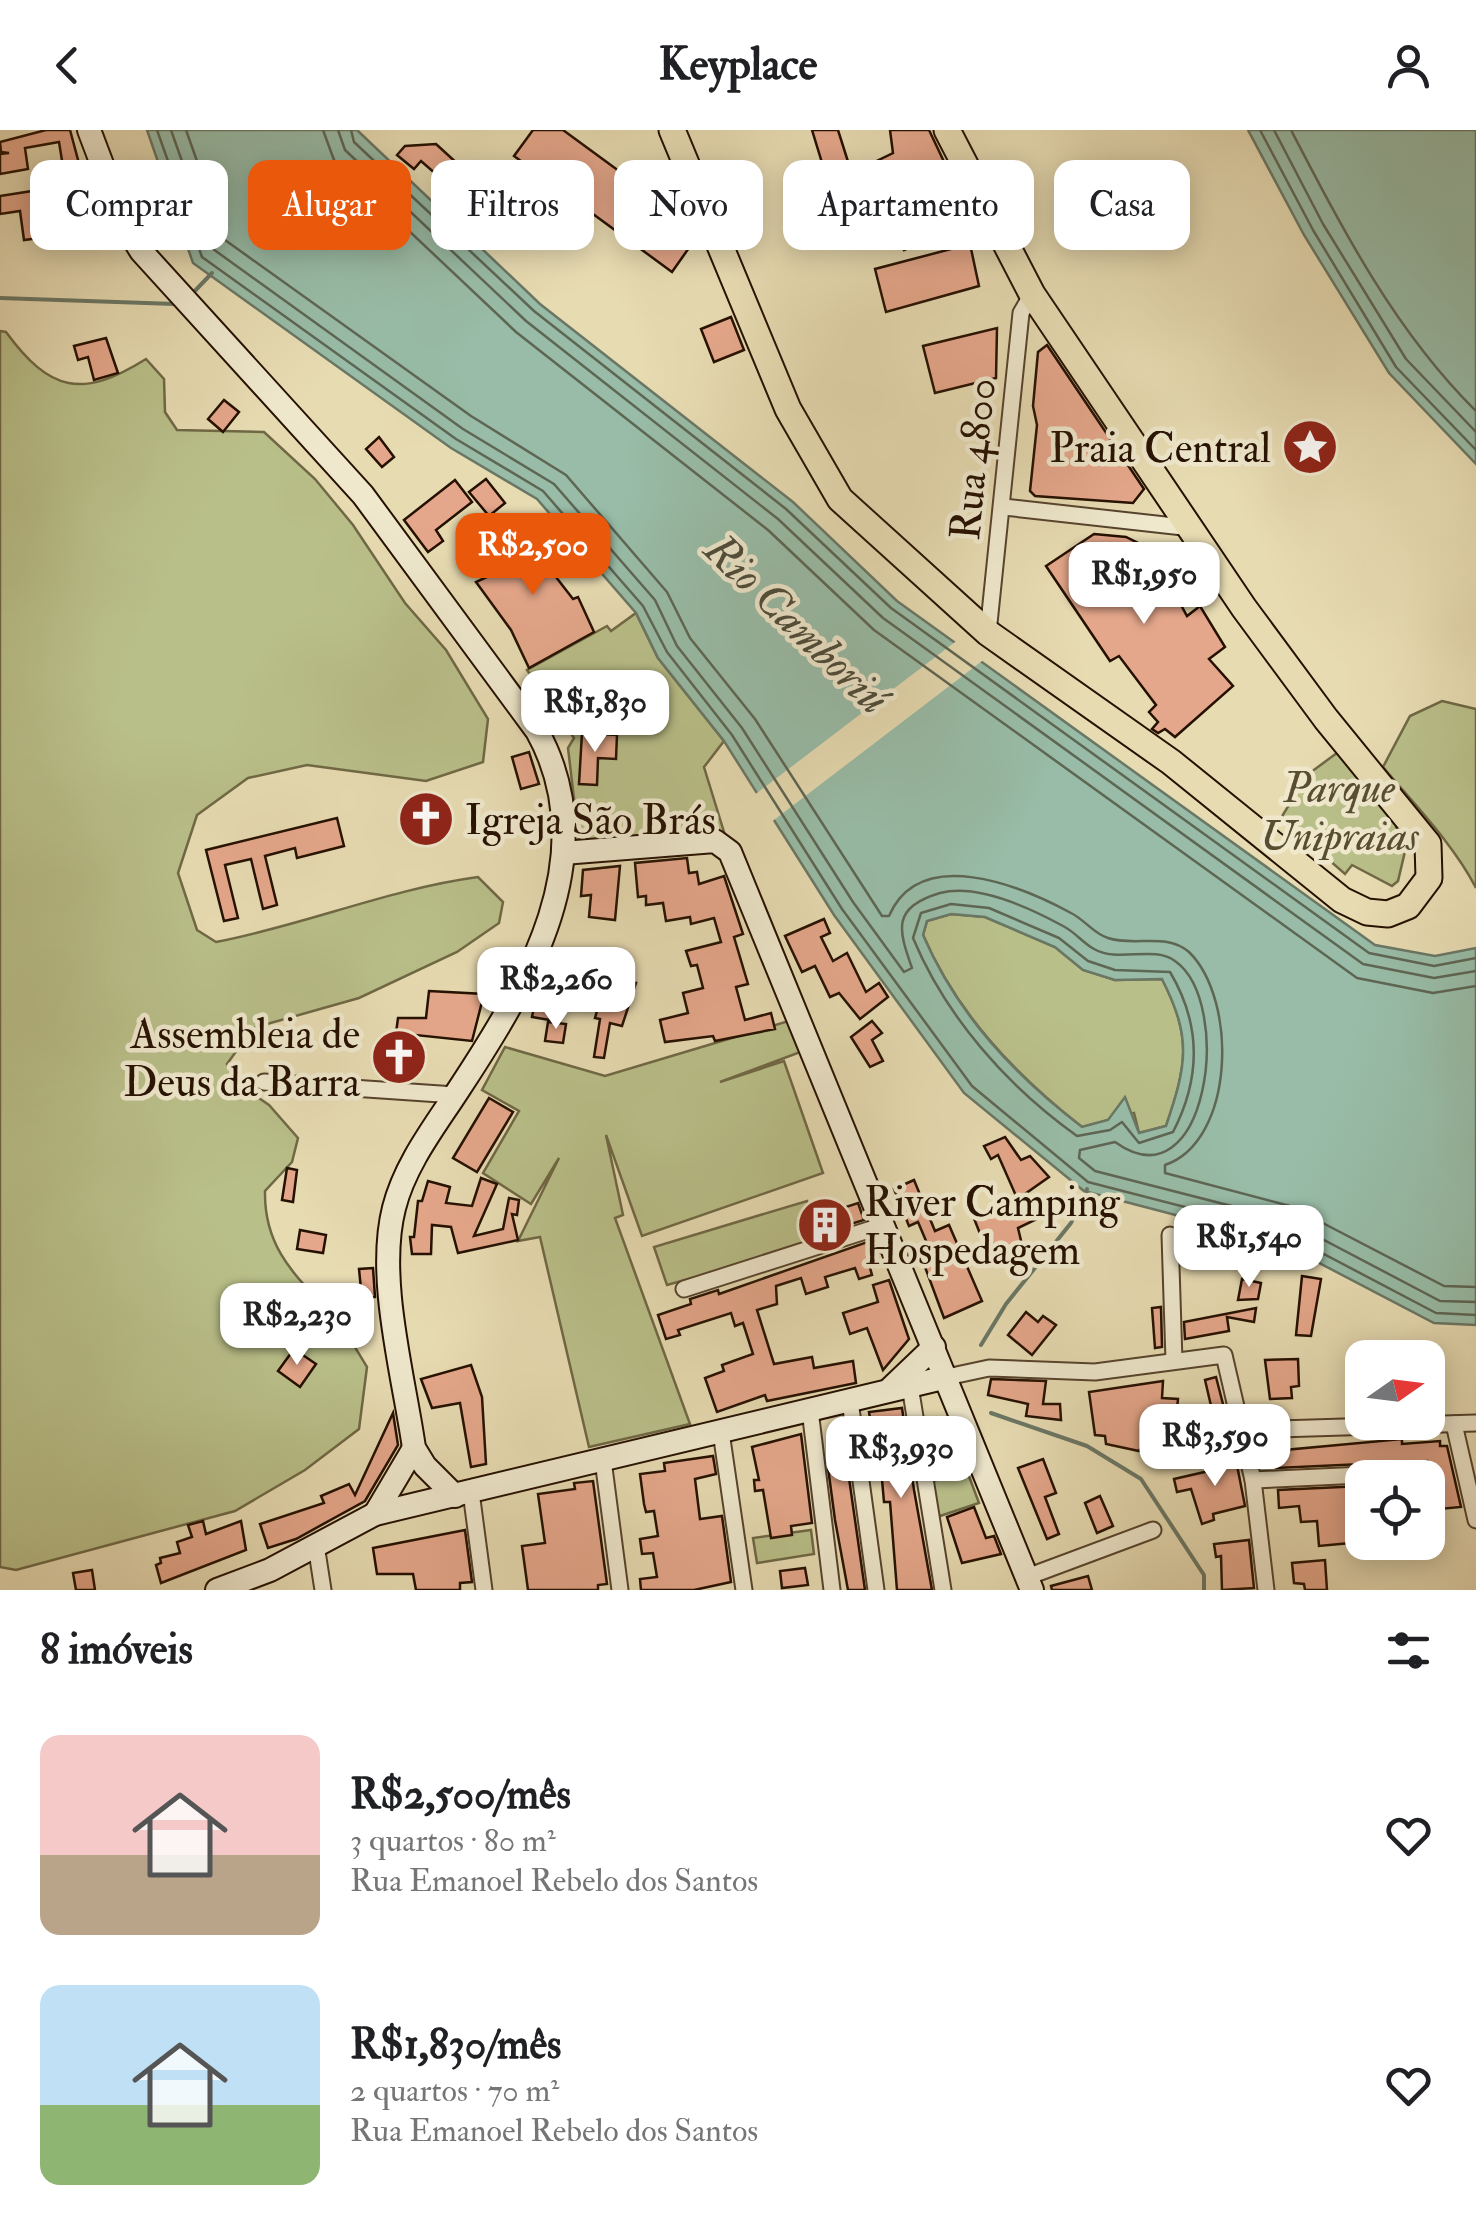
<!DOCTYPE html>
<html lang="pt">
<head>
<meta charset="utf-8">
<style>
  :root { --surface:#fff; --page:#f6f6f6; --text:#202124; --muted:#757577; --accent:#ea580c }
  body { margin:0; font-family:"IM FELL Double Pica",serif; background:var(--page); color:var(--text); height:100vh; display:flex; flex-direction:column; font-size:38px; white-space:nowrap }
  * { box-sizing:border-box; margin:0 }
  p { font-size:32px; color:var(--muted) }
  .icon { flex:none; width:55px; height:55px; fill:none; stroke:currentColor; stroke-width:2; stroke-linecap:round; stroke-linejoin:round }
  .map { position:relative; height:1460px; overflow:hidden }
  .sheet { display:flex; flex-direction:column; background:var(--surface); flex:1 }
  .sheet>* { flex:none }
  .banner { position:absolute; left:30px; top:30px; width:1418px; height:90px; display:flex; gap:20px }
  .needle { width:65px; rotate:76deg }
  .buttons { position:absolute; left:1345px; top:1210px; display:grid; gap:20px }
  .buttons a { display:grid; place-items:center; width:100px; height:100px; border-radius:20px; background:var(--surface); box-shadow:0 5px 25px #0003; font-size:50px }
  .price { position:absolute; translate:-50% -85px; padding:0 22px; border-radius:20px; background:#fff; color:#222; font-size:32px; line-height:65px; filter:drop-shadow(0 2px 5px #0008) }
  .price::after { content:''; position:absolute; left:50%; top:60px; width:30px; height:22px; margin-left:-15px; background:inherit; clip-path:polygon(0 0,100% 0,50% 100%) }
  .price.current { background:var(--accent); color:#fff }
  ul { padding:0; list-style:none }
  li { display:flex; align-items:center; gap:30px; height:250px; padding:0 40px }
  li span { display:grid; place-items:center; flex:none; width:280px; height:200px; border-radius:20px; color:#555 }
  li>.icon { margin-inline-start:auto }
  span .icon { width:120px; height:120px; fill:#fffc; stroke-width:1 }
  li b { font-size:42px }
  h2 { display:flex; justify-content:space-between; align-items:center; height:120px; padding:0 40px; font-size:42px }
  .pill { padding:0 35px; border-radius:20px; background:var(--surface); box-shadow:0 5px 25px #0003; font-size:35px; line-height:90px }
  .pill.current { background:var(--accent); color:#fff }
  header { display:flex; justify-content:space-between; align-items:center; height:130px; padding:0 40px; background:var(--surface); font-size:45px; font-weight:700 }
  .map>svg:first-child { display:block }
  .green { fill:#b9bf89; stroke:#6f6845; stroke-width:2.5 }
  .water { fill:#98bca7; stroke:#6a7765; stroke-width:2.5; fill-rule:evenodd }
  .pier { fill:#e7dbb2 }
  .lines { fill:none; stroke-linecap:round; stroke-linejoin:round }
  .shore { stroke:#5e6654; stroke-width:2.5 }
  .stream { stroke:#6a7765; stroke-width:4 }
  .building { fill:#e5a78b; stroke:#251001; stroke-width:2.5 }
  .minor-casing { stroke:#56432d; stroke-width:19 }
  .secondary-casing { stroke:#251001; stroke-width:26 }
  .primary-casing { stroke:#251001; stroke-width:29 }
  .minor { stroke:#efe8cd; stroke-width:15 }
  .secondary { stroke:#efe8cd; stroke-width:22 }
  .primary { stroke:#e7dbb2; stroke-width:25 }
  .labels { text-anchor:middle; stroke-width:9; stroke-linejoin:round; paint-order:stroke }
  .poi-label { font-size:42px; fill:#251001; stroke:#efe8cd; text-anchor:end }
  .street-label { font-size:42px; fill:#251001; stroke:#efe8cd }
  .park-label { font-size:42px; font-style:italic; fill:#594d31; stroke:#efe8cd }
  .water-label { font-size:45px; font-style:italic; fill:#4d4c3b; stroke:#efe8cd }
</style>
</head>
<body>
<header><svg class="icon" aria-label="back" viewBox="0 0 24 24"><path d="M15 5l-7 7 7 7"/></svg>Keyplace<svg class="icon" aria-label="person" viewBox="0 0 24 24"><circle cx="12" cy="8" r="4"/><path d="M4 21q1-7 8-7t8 7"/></svg></header>
<div class="map">
<svg width="1476" height="1460" viewBox="0 0 1476 1460">
  <rect width="100%" height="100%" fill="#e7dbb2"/>
  <filter id="stains"><feTurbulence type="fractalNoise" baseFrequency=".002" numOctaves="4"/><feColorMatrix values="0 0 0 0 .2 0 0 0 0 .09 0 0 0 0 .02 0 0 0 .5 -.17"/></filter>
  <radialGradient id="worn" r=".72"><stop offset=".6" stop-color="#630" stop-opacity="0"/><stop offset="1" stop-color="#630" stop-opacity=".3"/></radialGradient>
  <g class="green">
    <path d="M0 201 6 202C50 262 82 269 146 229L164 249 165 282 177 300 264 302 315 349 353 395 405 473 446 520 488 589 483 632 426 651 307 635 248 648 197 685 178 743 197 800 216 812C305 795 389 759 478 747L503 772 499 793 457 822 359 868 253 898 227 934 235 952 269 975 298 1008 292 1032 265 1061C264 1118 295 1145 331 1184 345 1199 356 1219 367 1237L359 1299 305 1340 235 1381 16 1440 0 1437Z"/>
    <path d="M636 483 658 528 724 611 704 637 724 702 579 711 568 618 574 608 527 540 607 496 611 501Z"/>
    <path d="M1442 571 1476 579V758C1454 715 1415 675 1383 637L1410 586Z"/>
    <path d="M1341 620 1397 683 1396 697 1407 713 1398 751 1392 756 1352 735 1345 744 1281 688 1307 645Z"/>
    <path d="M951 784 985 787 1055 817 1083 840 1115 850 1162 849C1192 908 1187 934 1166 996L1139 1003 1134 983 1082 997C1014 944 957 883 923 805L927 791Z"/>
    <path d="M792 890 803 921 720 952 784 931 823 1043 642 1106 606 1005 623 1085 615 1088 690 1294 589 1317 540 1107 518 1111 559 1028 531 1074 483 1043 519 981 482 960 505 917 605 946Z"/>
    <path d="M807 1071 820 1112 667 1155 654 1117Z"/>
    <path d="M967 1341 979 1373 937 1387 930 1352Z"/>
    <path d="M811 1400 814 1424 757 1433 753 1408Z"/>
  </g>
  <g class="water">
    <path d="M147 0H357L540 174 793 372 897 471 1375 815 1435 826 1476 818V1195L1434 1193 1279 1112 1084 1061 964 963 834 785 724 611 658 528 636 483 537 369 451 318 193 133ZM951 784 985 787 1055 817 1083 840 1115 850 1162 849C1192 908 1187 934 1166 996L1139 1003 1125 967 1108 990 1082 997C1014 945 957 884 923 805L927 791Z"/>
    <path d="M1248 0H1476V334L1389 243 1304 105Z"/>
  </g>
  <path class="pier" d="M959 509 986 528 770 693 753 666Z"/>
  <g class="lines">
    <g class="shore">
      <path d="M157 0 202 127 456 309 543 361 643 476 667 522 732 605 842 779 972 956 1088 1052 1282 1102 1436 1183 1476 1185"/>
      <path d="M171 0 213 119 463 299 554 354 655 470 677 516 742 598 853 772 904 842 912 838C898 799 892 777 940 763 978 753 1030 778 1063 796 1075 802 1083 813 1094 819 1118 833 1154 815 1175 831 1235 873 1207 1078 1115 1012L1080 1020 1079 1028 1095 1041 1286 1090 1440 1171 1476 1172"/>
      <path d="M186 0 225 110 471 286 566 345 667 462 690 508 755 589 882 786H889C920 714 1021 756 1071 783 1085 790 1094 804 1108 808 1134 817 1167 802 1189 822 1238 870 1235 1011 1165 1035V1043L1290 1076 1444 1156 1476 1157"/>
      <path d="M323 0 334 30 516 202 768 400 874 500 1357 848 1433 863 1476 856"/>
      <path d="M338 0 345 20 526 191 778 389 883 488 1363 834 1434 848 1476 841"/>
      <path d="M351 0 354 12 534 181 786 379 891 478 1369 823 1434 836 1476 828"/>
      <path d="M1260 0 1313 100 1396 237 1476 320"/>
      <path d="M1274 0 1323 94 1406 229 1476 302"/>
      <path d="M1291 0C1343 100 1395 201 1476 281"/>
      <path d="M951 774 989 778 1059 808 1088 831 1115 840 1170 842C1201 894 1201 948 1173 1002L1139 1013 1122 992 1110 1000 1077 1006C1007 956 946 887 913 808L921 783Z"/>
    </g>
    <g class="stream">
      <path d="M191 165 212 143"/>
      <path d="M0 168 175 174"/>
      <path d="M981 1215 1006 1174 1071 1093 1087 1059"/>
      <path d="M991 1283 1087 1316 1141 1349 1204 1445V1460"/>
    </g>
  </g>
  <g class="building">
    <path d="M46 0H70L81 41 64 43 59 12 25 18 28 39 0 44V24L9 23 1 22 0 12Z"/>
    <path d="M533 0H563L694 96 698 105 672 142 514 26Z"/>
    <path d="M812 0H838L851 41 827 49Z"/>
    <path d="M890 0H929L971 89 904 120 887 85 879 88 856 41 893 23Z"/>
    <path d="M436 14 483 57 469 73 421 31 414 39 397 25 405 16Z"/>
    <path d="M45 59 55 106 24 110 20 81 0 84V66Z"/>
    <path d="M970 114 979 156 886 182 875 139Z"/>
    <path d="M731 187 744 220 714 232 701 199Z"/>
    <path d="M997 198 996 248 935 263 923 216Z"/>
    <path d="M106 208 118 243 94 250 88 227 78 230 74 216Z"/>
    <path d="M1047 215 1144 359 1133 373 1035 366 1030 361 1037 295 1033 276 1038 222Z"/>
    <path d="M224 270 239 282 223 302 208 289Z"/>
    <path d="M379 307 394 327 382 337 366 319Z"/>
    <path d="M486 349 505 373 489 386 469 362Z"/>
    <path d="M455 350 472 372 436 400 443 411 428 422 404 390Z"/>
    <path d="M536 387 546 397 525 407 573 469 578 467 594 502 529 538 511 500 476 452 504 439 490 410Z"/>
    <path d="M1094 404 1126 407 1140 414 1154 445 1174 462 1187 486 1200 476 1225 517 1209 529 1233 556 1175 607 1165 599 1158 603 1152 599 1158 592 1149 582 1156 575 1119 526 1110 531 1046 436Z"/>
    <path d="M582 603 617 605 616 629 598 628 597 655 579 654Z"/>
    <path d="M529 622 539 654 521 659 512 627Z"/>
    <path d="M337 688 344 716 297 728 295 718 265 726 277 775 263 779 251 729 225 735 238 788 224 791 206 720Z"/>
    <path d="M687 728 689 743 697 742 699 754 724 746 743 804 734 807 748 854 736 857 745 890 771 883 775 899 715 911 713 906 665 912 660 890 688 883 683 863 703 858 697 835 691 836 686 821 721 812 714 788 691 794 690 787 666 791 663 773 646 775V766L638 767 635 733Z"/>
    <path d="M620 736 615 790 589 787 591 765 581 766 583 740Z"/>
    <path d="M824 789 830 803 821 807 833 831 847 823 866 862 879 853 888 867 860 889 839 863 830 867 815 836 802 842 785 806Z"/>
    <path d="M607 846 636 853 622 896 610 893 604 928 594 927 600 889 595 888Z"/>
    <path d="M429 861 484 864 472 911 396 903 398 888H426Z"/>
    <path d="M535 872 559 876 556 891 532 887Z"/>
    <path d="M872 891 882 903 872 910 883 931 870 937 851 907Z"/>
    <path d="M548 892 566 894 563 913 545 911Z"/>
    <path d="M489 968 513 982 477 1042 453 1028Z"/>
    <path d="M1005 1007 1021 1030 1030 1026 1049 1047 1025 1064 1037 1089 1018 1098 1023 1119 997 1125 988 1103 981 1106 973 1086 1017 1068 998 1025 991 1029 984 1016Z"/>
    <path d="M287 1038 297 1040 293 1072 282 1070Z"/>
    <path d="M481 1048 497 1054 474 1106 503 1099 509 1068 519 1070 517 1085 512 1084 518 1110 458 1123 451 1097 432 1095 431 1124H412L410 1107H414L418 1071H422L428 1051 450 1057 446 1073 472 1076Z"/>
    <path d="M914 1050 935 1101 949 1095 982 1171 944 1188 925 1137 935 1132 918 1092 909 1096 894 1059Z"/>
    <path d="M858 1073 864 1090 818 1104 812 1081 829 1077 831 1082Z"/>
    <path d="M300 1100 326 1105 323 1123 297 1119Z"/>
    <path d="M873 1110 878 1123 867 1127 872 1145 859 1149 855 1138 825 1147 828 1157 806 1164 801 1148 776 1156 777 1174 757 1180 774 1234 812 1227 814 1238 853 1231 856 1253 767 1271 765 1265 717 1282 705 1248 724 1241 722 1235 753 1224 743 1193 735 1196 731 1183 678 1200 680 1205 666 1209 658 1185 691 1174 690 1169 718 1160 719 1164Z"/>
    <path d="M373 1138 375 1167 362 1169 359 1139Z"/>
    <path d="M1302 1146 1321 1149 1311 1206 1296 1205Z"/>
    <path d="M1242 1149 1261 1153 1258 1169 1238 1170Z"/>
    <path d="M889 1150 909 1209 883 1240 867 1198 850 1204 843 1183 878 1172 873 1155Z"/>
    <path d="M1161 1177 1162 1217 1155 1218 1152 1178Z"/>
    <path d="M1256 1178 1254 1192 1227 1187 1229 1201 1185 1209 1184 1192Z"/>
    <path d="M1026 1182 1038 1192 1043 1186 1056 1195 1032 1225 1008 1205Z"/>
    <path d="M294 1219 316 1234 300 1257 278 1241Z"/>
    <path d="M1298 1229 1299 1256 1291 1257 1292 1268 1270 1269 1265 1230Z"/>
    <path d="M471 1235 482 1267 486 1334 471 1337 460 1273 432 1278 421 1249Z"/>
    <path d="M1216 1247 1231 1305 1220 1311 1215 1302 1190 1315 1186 1307 1156 1323 1148 1307 1139 1321 1106 1314 1105 1306 1095 1305 1089 1262 1163 1251 1162 1268 1178 1269 1176 1289 1212 1280 1205 1250Z"/>
    <path d="M991 1249 1046 1251 1043 1274H1060L1061 1290 1026 1286 1028 1274 988 1265Z"/>
    <path d="M902 1278 914 1360 932 1460H897L890 1372H884L877 1293 871 1294 869 1282Z"/>
    <path d="M393 1283 398 1315 365 1371 296 1409 268 1418 260 1394 324 1373 321 1366 349 1354 355 1365Z"/>
    <path d="M842 1299 865 1460H848L835 1390 827 1330 835 1325 831 1300Z"/>
    <path d="M801 1304 812 1393 791 1396 792 1405 771 1408 763 1360 755 1361 754 1350H759L752 1317Z"/>
    <path d="M1402 1309V1314L1440 1311V1316H1447L1461 1377 1429 1380 1428 1353 1439 1342 1428 1331 1276 1338 1274 1321Z"/>
    <path d="M947 1320 954 1340 938 1346 933 1326Z"/>
    <path d="M1235 1325 1245 1376 1213 1384 1214 1390 1202 1394 1191 1359 1177 1362 1174 1349 1222 1338 1220 1329Z"/>
    <path d="M713 1326 716 1344 695 1349 700 1389 722 1386 731 1452 694 1460H641L640 1449 657 1447 653 1423 642 1424 640 1409 658 1406 654 1381 646 1382 644 1374 640 1344 665 1341 664 1333Z"/>
    <path d="M1043 1329 1056 1363 1045 1367 1059 1404 1047 1409 1018 1338Z"/>
    <path d="M593 1351 607 1454 598 1455V1460H528L522 1416 545 1413 538 1364 575 1359 574 1353Z"/>
    <path d="M1362 1356V1380H1358L1361 1412 1319 1416 1317 1391 1301 1392 1299 1376 1279 1378 1278 1360Z"/>
    <path d="M1100 1366 1113 1396 1097 1403 1085 1373Z"/>
    <path d="M974 1377 986 1408 994 1406 1001 1424 962 1433 947 1387Z"/>
    <path d="M203 1391 206 1404 241 1391 246 1420 161 1453 156 1435 161 1433 160 1428 180 1423 177 1412 192 1407 188 1395Z"/>
    <path d="M465 1400 472 1452 460 1453V1460H416L413 1444H377L373 1418Z"/>
    <path d="M1249 1410 1254 1458 1222 1460 1221 1426 1216 1427 1214 1414Z"/>
    <path d="M1325 1430 1327 1460H1305L1304 1454 1294 1453 1292 1433Z"/>
    <path d="M805 1438 808 1455 782 1458 780 1441Z"/>
    <path d="M92 1440 95 1460H76L73 1443Z"/>
    <path d="M1088 1446 1092 1460H1052L1051 1456Z"/>
  </g>
  <g class="lines">
    <g class="minor-casing">
      <g id="minor">
        <path d="M1004 377 1192 398"/>
        <path d="M988 503 1021 183 1032 164"/>
        <path d="M264 952 455 965"/>
        <path d="M1170 1105 1174 1231"/>
        <path d="M684 1159 884 1095"/>
        <path d="M947 1247 989 1238 1095 1242 1224 1225 1253 1350 1266 1460"/>
        <path d="M910 1256 943 1460"/>
        <path d="M850 1271 876 1460"/>
        <path d="M810 1280 832 1460"/>
        <path d="M1454 1294 1476 1390"/>
        <path d="M1243 1300 1476 1293"/>
        <path d="M721 1302 744 1460"/>
        <path d="M603 1330 620 1460"/>
        <path d="M1253 1350 1428 1342"/>
        <path d="M471 1362 484 1460"/>
        <path d="M316 1415 323 1460"/>
        <path d="M1027 1447 1153 1400"/>
      </g>
    </g>
    <g class="secondary-casing">
      <g id="secondary">
        <path d="M89 0 125 95 141 121 363 365 537 601C606 725 528 854 459 959 435 996 405 1034 394 1078 376 1148 404 1247 414 1318L425 1336 455 1366"/>
        <path d="M563 723 715 711 730 722 1032 1460"/>
        <path d="M891 1258 934 1217"/>
        <path d="M375 1384 414 1318"/>
        <path d="M217 1460 270 1440 375 1384 947 1247"/>
      </g>
    </g>
    <g class="primary-casing">
      <path id="primary" d="M672 0 788 279 840 369 988 503 1171 632 1342 770 1367 782 1388 784 1408 776 1429 748 1428 714 1326 589 1244 478 1032 164 947 0"/>
    </g>
    <use href="#minor" class="minor"/>
    <use href="#secondary" class="secondary"/>
    <use href="#primary" class="primary"/>
  </g>
  <defs>
    <g id="sight-disc" transform="scale(2.875)"><circle r="9.5" fill="#8f2418" stroke="#efe8cd"/><path d="M0-6L1.8-2.2L6-1.7L2.9 1.2L3.7 5.4L0 3.3L-3.7 5.4L-2.9 1.2L-6-1.7L-1.8-2.2Z" fill="#fff"/></g>
    <g id="church-disc" transform="scale(2.875)"><circle r="9.5" fill="#8f2418" stroke="#efe8cd"/><path d="M-1.2-6h2.4v3.5h3.3v2.4h-3.3V6h-2.4V-.1h-3.3v-2.4h3.3Z" fill="#fff"/></g>
    <g id="building-disc" transform="scale(2.875)"><circle r="9.5" fill="#8f2418" stroke="#efe8cd"/><path d="M-4-6H4V6H1V3H-1V6H-4ZM-2.5-4.3h1.7v1.8h-1.7ZM.8-4.3h1.7v1.8H.8ZM-2.5-1h1.7V.8h-1.7ZM.8-1h1.7V.8H.8Z" fill="#fff"/></g>
  </defs>
  <g fill-rule="evenodd">
    <use href="#sight-disc" x="1310" y="317"/>
    <use href="#church-disc" x="426" y="689"/>
    <use href="#church-disc" x="399" y="927"/>
    <use href="#building-disc" x="825" y="1095"/>
  </g>
  <g class="labels">
    <g class="poi-label">
      <text x="1271" y="332">Praia Central</text>
      <text x="465" y="704" text-anchor="start">Igreja São Brás</text>
      <text x="360" y="918">Assembleia de<tspan x="360" dy="48">Deus da Barra</tspan></text>
      <text x="864" y="1086" text-anchor="start">River Camping<tspan x="864" dy="48">Hospedagem</tspan></text>
    </g>
    <g class="street-label">
      <text transform="translate(972 329) rotate(-84)" y="15">Rua 4800</text>
    </g>
    <g class="park-label">
      <text x="1339" y="672">Parque<tspan x="1339" dy="48">Unipraias</tspan></text>
    </g>
    <g class="water-label">
      <text transform="translate(798 493) rotate(44)" y="16">Rio Camboriú</text>
    </g>
  </g>
  <rect width="100%" height="100%" filter="url(#stains)"/>
  <rect width="100%" height="100%" fill="url(#worn)"/>
</svg>
<div class="buttons">
<a><svg class="needle" viewBox="-14 -14 28 28"><path d="M0-13l5 13h-10z" fill="#e53935"/><path d="M0 13l5-13h-10z" fill="#757577"/></svg></a>
<a><svg class="icon" aria-label="locate" viewBox="0 0 24 24"><circle cx="12" cy="12" r="6"/><path d="M12 2v4M12 18v4M2 12h4M18 12h4"/></svg></a>
</div>
<b class="price current" style="left:533px;top:468px">R$2,500</b>
<b class="price" style="left:1144px;top:497px">R$1,950</b>
<b class="price" style="left:595px;top:625px">R$1,830</b>
<b class="price" style="left:556px;top:902px">R$2,260</b>
<b class="price" style="left:1249px;top:1160px">R$1,540</b>
<b class="price" style="left:297px;top:1238px">R$2,230</b>
<b class="price" style="left:1215px;top:1359px">R$3,590</b>
<b class="price" style="left:901px;top:1371px">R$3,930</b>
<div class="banner">
<a class="pill">Comprar</a>
<a class="pill current">Alugar</a>
<a class="pill">Filtros</a>
<a class="pill">Novo</a>
<a class="pill">Apartamento</a>
<a class="pill">Casa</a>
</div>
</div>
<section class="sheet">
<h2>8 imóveis<svg class="icon" aria-label="filters" viewBox="0 0 24 24"><path d="M4 7h16M4 17h16"/><circle cx="9" cy="7" r="2"/><circle cx="15" cy="17" r="2"/></svg></h2>
<ul>
<li><span style="background:linear-gradient(#f6c9c9 60%,#b9a48a 0)"><svg class="icon" aria-label="home" viewBox="0 0 24 24"><path d="M3 11l9-7 9 7M6 9v11h12V9"/></svg></span><div><b>R$2,500/mês</b><p>3 quartos · 80 m²</p><p>Rua Emanoel Rebelo dos Santos</p></div><svg class="icon" aria-label="heart" viewBox="0 0 24 24"><path d="M12 20l-8-8c-3-5 5-10 8-4 3-6 11-1 8 4z"/></svg></li>
<li><span style="background:linear-gradient(#bfe0f5 60%,#8fb573 0)"><svg class="icon" aria-label="home" viewBox="0 0 24 24"><path d="M3 11l9-7 9 7M6 9v11h12V9"/></svg></span><div><b>R$1,830/mês</b><p>2 quartos · 70 m²</p><p>Rua Emanoel Rebelo dos Santos</p></div><svg class="icon" aria-label="heart" viewBox="0 0 24 24"><path d="M12 20l-8-8c-3-5 5-10 8-4 3-6 11-1 8 4z"/></svg></li>
</ul>
</section>
</body>
</html>
